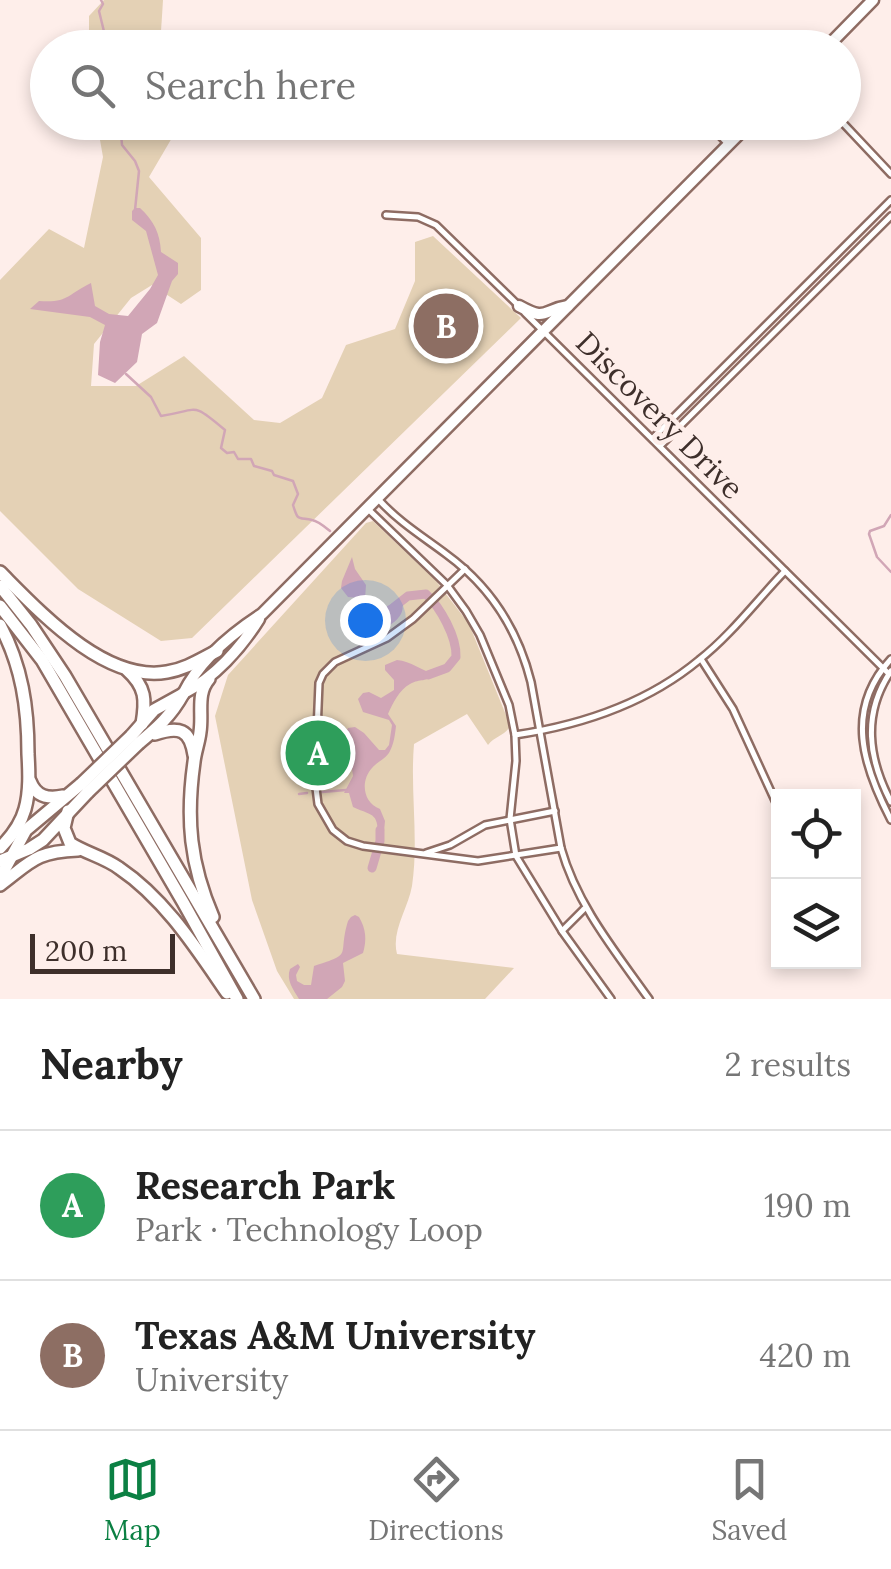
<!DOCTYPE html>
<meta charset="utf-8">
<style>
body{margin:0;font-family:Lora,serif;background:#f6f6f6;color:#222}
.controls{position:absolute;right:30px;bottom:30px;display:grid;overflow:hidden;border-radius:0px;box-shadow:0 5px 15px #0003}
.controls button{width:90px;height:90px;display:grid;place-items:center;padding:0;border:0;border-bottom:2px solid #e0e0e0;background:#fff;color:#222;font:50px sans-serif}
.scale{position:absolute;left:30px;bottom:25px;width:145px;box-sizing:border-box;padding-left:10px;border:5px solid #3e2f2b;border-top:0;font-size:28px;line-height:35px;white-space:nowrap;color:#3e2f2b;-webkit-text-stroke:8px #feeeea;paint-order:stroke}
.you{position:absolute;left:365px;top:620px;width:35px;height:35px;margin:-25px;border:8px solid #fff;border-radius:50%;background:#1a73e8;box-shadow:0 0 0 15px #1a73e833}
.badge{display:grid;place-items:center;width:65px;height:65px;border-radius:50%;background:#0b8043;color:#fff;font-size:32px;font-weight:700}
.pin{position:absolute;translate:-50% -50%;border:5px solid #fff;box-shadow:0 2px 10px #0006}
.list{margin:0;padding:0;list-style:none}
h2{display:flex;justify-content:space-between;align-items:center;height:130px;margin:0;padding:0 40px;font-size:42px}
h2 small{font-size:32px;font-weight:400;color:#767676}
.list li{display:grid;grid-template-columns:65px 1fr auto;gap:30px;align-items:center;box-sizing:border-box;height:150px;padding:0 40px;border-top:2px solid #e0e0e0}
.list b{display:block;font-size:38px;white-space:nowrap}
.list p{margin:0;font-size:32px;white-space:nowrap;color:#767676}
.list em{font-size:32px;font-style:normal;color:#767676}
.icon{flex:none;width:55px;height:55px;fill:none;stroke:currentColor;stroke-width:2;stroke-linecap:round;stroke-linejoin:round}
.map{position:relative;flex:none;width:891px;height:999px;overflow:hidden}
.search{position:absolute;background:#fff;box-shadow:0 5px 15px #0003;left:30px;right:30px;top:30px;height:110px;display:flex;align-items:center;gap:25px;box-sizing:border-box;padding:0 35px;border-radius:55px;color:#767676;font-size:38px}
.sheet{height:430px;background:#fff}
nav{display:flex;justify-content:space-around;align-items:center;box-sizing:border-box;height:140px;border-top:2px solid #e0e0e0;background:#fff;font-size:28px;color:#767676}
nav a{display:grid;justify-items:center;gap:5px}
nav .on{color:#0b8043}
.map>svg:first-child{display:block}
.green{fill:#e4d1b5}
.water{fill:#d1a6b6}
.lines{fill:none;stroke-linecap:round;stroke-linejoin:round}
.stream{stroke:#d1a6b6;stroke-width:2.5}
.river{stroke:#d1a6b6;stroke-width:9}
.minor-casing{stroke:#8e6c63;stroke-width:10}
.primary-casing{stroke:#8e6c63;stroke-width:15}
.trunk-casing{stroke:#8e6c63;stroke-width:16}
.minor{stroke:#fff;stroke-width:5}
.primary{stroke:#fff;stroke-width:10}
.trunk{stroke:#fff;stroke-width:11}
.trunk-bridge-casing{stroke:#8e6c63;stroke-width:16;stroke-linecap:butt}
.trunk-bridge{stroke:#fff;stroke-width:11}
.labels{text-anchor:middle;dominant-baseline:central;stroke-width:9;stroke-linejoin:round;paint-order:stroke}
.street-label{font-size:30px;fill:#3e2f2b;stroke:#feeeea}
</style>
<div class="map">
<svg width="891" height="999" viewBox="0 0 891 999">
<rect width="100%" height="100%" fill="#feeeea"/>
<g class="green">
<path d="M104,0H163L160,47H89V16Z"/>
<path d="M97,123H173L176,131L149,177L201,238V290L181,304L152,285L131,298L94,344L91,386H136L184,356L254,420L280,423L322,398L346,345L395,329L415,281V242L433,236L521,318L192,638L161,641L78,589L0,511V280L49,229L84,248L103,157Z"/>
<path d="M373,521L436,581L469,624L508,720L509,728C503,736 494,737 488,745L467,714L414,744C410,792 419,839 412,886C408,909 391,931 397,954L514,968L485,999H294L277,971L252,900L215,716L228,675L366,523Z"/>
</g>
<g class="water">
<path d="M135,208H140C154,221 160,233 161,252L178,263V274L172,281L157,323L142,334L137,362L115,383L98,375L100,342L105,325L90,317L30,309L39,301C69,303 66,295 91,283L95,306L109,314L128,316L150,289L158,275L146,231L132,220V211Z"/>
<path d="M352,557L355,569L366,585L365,599L369,605L384,608L398,600L402,602C405,614 397,620 389,626H380L360,598L348,597L341,588L342,581Z"/>
<path d="M397,660C411,661 421,671 436,674C425,683 421,678 410,684C399,690 393,703 388,714L396,726C395,735 394,743 390,751C386,759 378,761 372,768C360,781 363,803 380,809L385,821L383,842L378,841C378,812 375,817 353,807L349,793H344L353,776L349,747L344,737L348,728L355,727L364,733L379,750H385L389,745L392,725L389,720L363,712L358,699L363,693L369,692L381,698L394,690V680L385,670V665Z"/>
<path d="M355,915L359,917C366,929 367,940 363,953L343,963L345,981L342,987L327,999H299C293,989 286,980 290,969L298,964L300,967L296,975L297,981L304,985H311L314,966C355,953 337,957 348,921L351,917Z"/>
</g>
<g class="lines">
<g class="stream">
<path d="M101,0L103,4L99,11L108,48"/>
<path d="M120,122L122,145L135,161L139,171L135,210"/>
<path d="M126,374L151,397L161,416C200,410 191,401 225,430L221,448L227,453L234,452L238,459H251L254,466L272,471L274,475L293,481L298,494L293,505C298,521 297,517 312,520C318,521 325,527 330,531"/>
<path d="M891,515L884,526L870,531L869,534L877,557L891,572"/>
<path d="M322,792L346,790"/>
<path d="M299,794L307,793"/>
</g>
<g class="river">
<path d="M394,607L408,596L426,594C440,607 457,637 456,657L447,668L428,675"/>
<path d="M372,868L380,841V830"/>
</g>
<defs>
<g id="minor">
<path d="M707,122L728,144"/>
<path d="M842,122L891,174"/>
<path d="M386,215L418,217L436,225L518,305"/>
<path d="M525,313L889,674"/>
<path d="M653,438L891,200"/>
<path d="M660,446L891,216"/>
<path d="M379,500C399,522 422,536 446,554C490,586 518,630 531,682L561,848C577,905 615,951 649,999"/>
<path d="M369,510L447,585L466,611L480,635L509,705L515,735L516,761L510,819L516,856L562,931L611,999"/>
<path d="M465,569L413,619L387,638L335,662L323,674L319,683L315,780L318,804L333,830L347,841L363,846L478,861L561,848"/>
<path d="M701,659L733,709L778,807"/>
<path d="M891,659C844,710 863,766 891,820"/>
<path d="M891,671C862,714 868,758 891,802"/>
<path d="M515,735C582,725 646,704 699,660C731,635 757,600 785,571"/>
<path d="M426,853L450,845L485,825L555,811"/>
<path d="M562,931L584,909"/>
</g>
<g id="primary">
<path d="M826,48L873,0"/>
<path d="M519,306C548,322 541,310 568,306"/>
<path d="M184,693C214,678 241,648 259,619"/>
<path d="M183,694C199,661 231,634 262,614L751,122"/>
</g>
<g id="trunk">
<path d="M0,572C40,612 105,683 167,672C186,669 201,659 217,651"/>
<path d="M0,586L31,625L65,676L254,999"/>
<path d="M0,606L42,660L183,902L237,999"/>
<path d="M0,625C22,666 28,708 28,754C29,771 30,791 25,809C21,824 11,837 0,848"/>
<path d="M127,670C146,687 146,700 142,724"/>
<path d="M209,679C196,694 203,713 200,732C199,742 195,752 194,762C186,819 190,864 213,917"/>
<path d="M155,734C179,726 190,729 194,755"/>
<path d="M131,736L154,710L183,694"/>
<path d="M139,743C157,728 171,716 183,694"/>
<path d="M30,781C36,797 48,799 63,796"/>
<path d="M68,811L64,828L70,843C85,853 104,857 119,868C165,899 196,948 227,993"/>
<path d="M0,861L29,849L43,840L88,792"/>
<path d="M0,878L26,830L81,784"/>
<path d="M0,885C32,861 35,852 78,850"/>
</g>
</defs>
<use href="#minor" class="minor-casing"/>
<use href="#primary" class="primary-casing"/>
<use href="#trunk" class="trunk-casing"/>
<use href="#minor" class="minor"/>
<use href="#primary" class="primary"/>
<use href="#trunk" class="trunk"/>
<defs>
<g id="trunk-bridge">
<path d="M81,784L131,736"/>
<path d="M88,792L139,743"/>
</g>
</defs>
<use href="#trunk-bridge" class="trunk-bridge-casing"/>
<use href="#trunk-bridge" class="trunk-bridge"/>
</g>
<g class="labels">
<g class="street-label">
<text transform="translate(660 415) rotate(45)">Discovery Drive</text>
</g>
</g>
</svg>
<div class="controls">
<button><svg class="icon" aria-label="locate" viewBox="0 0 24 24"><circle cx="12" cy="12" r="6"/><path d="M12 2v4M12 18v4M2 12h4M18 12h4"/></svg></button>
<button><svg class="icon" aria-label="layers" viewBox="0 0 24 24"><path d="M12 4l9 5-9 5-9-5zM3 14l9 5 9-5"/></svg></button>
</div>
<div class="scale">200 m</div>
<div class="you"></div>
<div class="pin badge" style="left:318px;top:753px;background:#2e9e5b">A</div>
<div class="pin badge" style="left:446px;top:326px;background:#8d6e63">B</div>
<div class="search"><svg class="icon" aria-label="search" viewBox="0 0 24 24"><circle cx="10" cy="10" r="6"/><path d="M15 15l6 6"/></svg>Search here</div>
</div>
<section class="sheet">
<h2>Nearby<small>2 results</small></h2>
<ul class="list">
<li><span class="badge" style="background:#2e9e5b">A</span><div><b>Research Park</b><p>Park · Technology Loop</p></div><em>190 m</em></li>
<li><span class="badge" style="background:#8d6e63">B</span><div><b>Texas A&amp;M University</b><p>University</p></div><em>420 m</em></li>
</ul>
</section>
<nav>
<a class="on"><svg class="icon" aria-label="map" viewBox="0 0 24 24"><path d="M3 6l6-2 6 2 6-2v14l-6 2-6-2-6 2zM9 4v14M15 6v14"/></svg>Map</a>
<a><svg class="icon" aria-label="directions" viewBox="0 0 24 24"><path d="M12 3l9 9-9 9-9-9zM9 14v-3h6M13 9l2 2-2 2"/></svg>Directions</a>
<a><svg class="icon" aria-label="saved" viewBox="0 0 24 24"><path d="M7 4h10v16l-5-4-5 4z"/></svg>Saved</a>
</nav>
